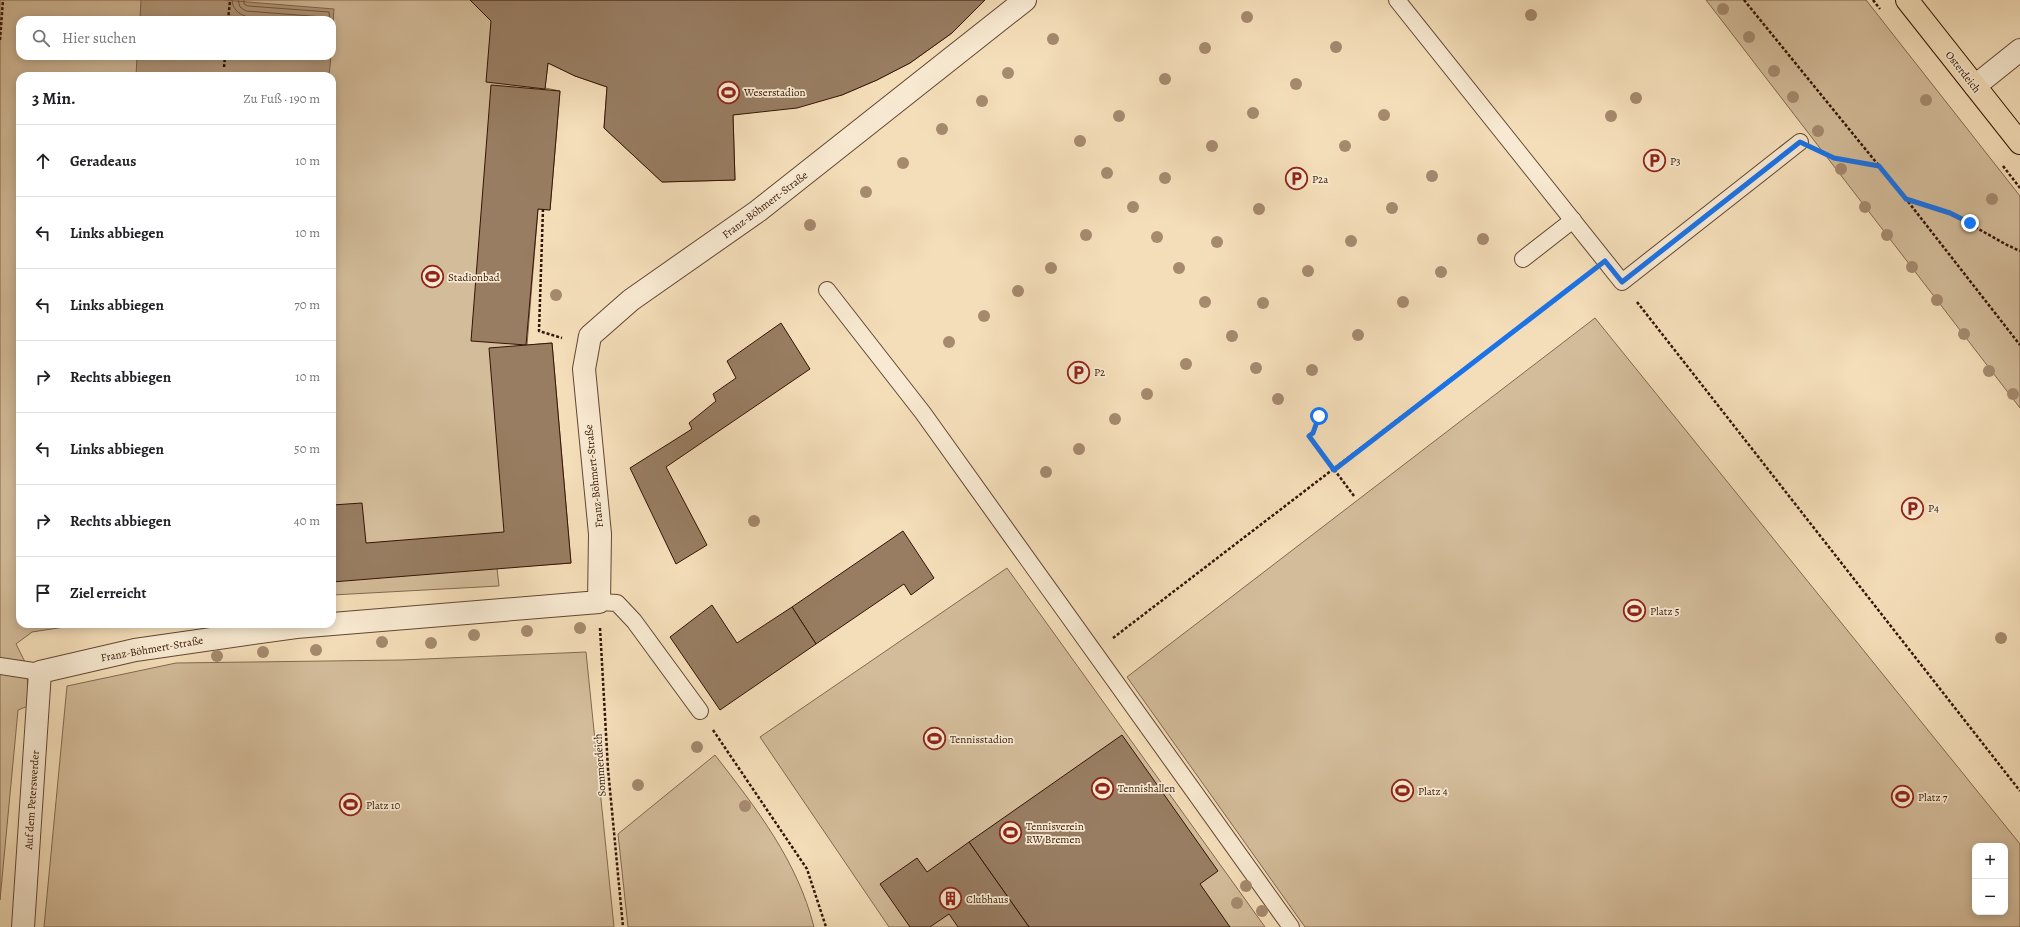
<!DOCTYPE html>
<html lang="de">
<meta charset="utf-8">
<style>
body{margin:0;font-family:Alegreya,serif;background:#f2f2f2;color:#202124}
.controls{position:absolute;right:12px;bottom:12px;display:grid;overflow:hidden;border-radius:8px;box-shadow:0 2px 10px #0003}
.controls button{width:36px;height:36px;display:grid;place-items:center;padding:0;border:0;border-bottom:1px solid #e0e0e0;background:#fff;color:#202124;font:20px sans-serif}
.stop{position:absolute;width:12px;height:12px;margin:-9px;border:3px solid #1a73e8;border-radius:50%;background:#fff}
.stop.end{background:#1a73e8;border-color:#fff;box-shadow:0 1px 4px #0008}
.list{margin:0;padding:0;list-style:none}
h2{display:flex;justify-content:space-between;align-items:center;height:52px;margin:0;padding:0 16px;font-size:17px}
h2 small{font-size:13px;font-weight:400;color:#757577}
.list li{display:grid;grid-template-columns:26px 1fr auto;gap:12px;align-items:center;box-sizing:border-box;height:72px;padding:0 16px;border-top:1px solid #e0e0e0}
.list b{display:block;font-size:15px;white-space:nowrap}
.list em{font-size:13px;font-style:normal;color:#757577}
.icon{flex:none;width:22px;height:22px;fill:none;stroke:currentColor;stroke-width:2;stroke-linecap:round;stroke-linejoin:round}
.map{position:relative;flex:none;width:2020px;height:927px;overflow:hidden}
.search{position:absolute;background:#fff;box-shadow:0 2px 10px #0003;left:16px;top:16px;width:320px;height:44px;display:flex;align-items:center;gap:10px;box-sizing:border-box;padding:0 14px;border-radius:12px;color:#757577;font-size:15px}
.panel{position:absolute;background:#fff;box-shadow:0 2px 10px #0003;left:16px;top:72px;width:320px;height:556px;border-radius:12px}
.map>svg:first-child{display:block}
.green{fill:#d3bc9a;stroke:#84684f;fill-rule:evenodd}
.water{fill:#b3997b;stroke:#80644b}
.lines{fill:none;stroke-linecap:round;stroke-linejoin:round}
.shore{stroke:#745640;stroke-width:1}
.building{fill:#987d62;stroke:#341404}
.lane-casing{stroke:#644631;stroke-width:18}
.street-casing{stroke:#644631;stroke-width:24}
.primary-casing{stroke:#341404;stroke-width:24}
.path{stroke:#341404;stroke-width:2.5;stroke-dasharray:3 2;stroke-linecap:butt}
.lane{stroke:#f8ead2;stroke-width:16}
.street{stroke:#f8ead2;stroke-width:22}
.primary{stroke:#f4deb9;stroke-width:22}
.tree{fill:#a58a6e}
.route{stroke:#1a73e8;stroke-width:5}
.labels{text-anchor:middle;dominant-baseline:central;stroke-width:3.5;stroke-linejoin:round;paint-order:stroke}
.street-label{font-size:11px;fill:#341404;stroke:#f8ead2}
.poi-label{font-size:11px;fill:#341404;stroke:#f8ead2;text-anchor:start}
</style>
<div class="map">
<svg width="2020" height="927" viewBox="0 0 2020 927">
<rect width="100%" height="100%" fill="#f4deb9"/>
<filter id="stains"><feTurbulence type="fractalNoise" baseFrequency=".005" numOctaves="4"/><feColorMatrix values="0 0 0 0 .2 0 0 0 0 .09 0 0 0 0 .02 0 0 0 .5 -.17"/></filter>
<radialGradient id="worn" r=".72"><stop offset=".6" stop-color="#630" stop-opacity="0"/><stop offset="1" stop-color="#630" stop-opacity=".3"/></radialGradient>
<g class="green">
<path d="M0,0H985L952,33L910,63L877,80L842,95L733,115L735,180L662,182L604,128L607,87L575,76L548,63L545,88L560,91L550,210L538,209L527,345L552,343L571,563L497,568L499,586L332,595V76H20V624H84L32,632L16,644L27,666L28,706L18,710L0,900ZM20,20H332V56H20Z"/>
<path d="M1706,0H1866L2020,196V408Z"/>
<path d="M1595,318L2020,844V927H1305L1127,677ZM1975,846H2005V912H1975Z"/>
<path d="M1007,568L1265,927H889L760,737Z"/>
<path d="M586,652L614,927H44L67,686L176,663L402,660Z"/>
<path d="M715,755C756,808 797,860 814,927H628L618,834Z"/>
</g>
<g class="water">
<path d="M141,0H223L334,9L332,40V20H140Z"/>
<path d="M137,56H331L329,76H136Z"/>
</g>
<g class="lines">
<g class="shore">
<path d="M232,0C233,23 269,19 286,20"/>
<path d="M238,0L240,7L246,11L323,17L325,20"/>
<path d="M244,0V4L248,6L329,12L330,20"/>
</g>
</g>
<g class="building">
<path d="M470,0H985L952,33L910,63L877,80L842,95L797,108L733,115L735,180L662,182L604,128L607,87L575,76L548,63L545,89L486,82L491,21Z"/>
<path d="M491,85L560,91L550,210L538,209L526,345L471,341Z"/>
<path d="M781,323L810,369L666,467L707,545L676,564L630,468L692,429L689,423L716,401L713,394L736,378L727,361Z"/>
<path d="M552,343L571,563L332,582V505L362,503L366,543L504,532L489,348Z"/>
<path d="M903,531L934,578L911,595L904,584L816,644L792,607Z"/>
<path d="M712,605L737,643L792,607L816,644L720,710L670,637Z"/>
<path d="M1122,735L1218,871L1200,884L1230,927H1029L969,842Z"/>
<path d="M969,842L1029,927H958L949,914L930,927H910L880,884L917,858L927,872Z"/>
</g>
<g class="lines">
<defs>
<g id="lane">
<path d="M1397,0L1622,282L1800,142"/>
<path d="M1523,259L1573,220"/>
<path d="M827,290L923,413L1291,927"/>
<path d="M599,602L617,603L634,621L700,711"/>
<path d="M0,666L40,672"/>
</g>
<g id="street">
<path d="M1975,86L2020,50"/>
<path d="M23,927L40,672L135,650L296,627L599,602L600,534L584,369L590,336L631,300L758,211L1025,0"/>
</g>
<path id="primary" d="M1907,0L2020,143"/>
</defs>
<use href="#lane" class="lane-casing"/>
<use href="#street" class="street-casing"/>
<use href="#primary" class="primary-casing"/>
<g class="path">
<path d="M1744,0L1906,199L2020,345"/>
<path d="M1873,0L1880,9"/>
<path d="M228,20L230,1"/>
<path d="M0,40L3,0"/>
<path d="M224,67L225,56"/>
<path d="M1821,152L1834,158L1878,166"/>
<path d="M2003,166L2020,188"/>
<path d="M1906,199L1950,213L2007,245L2020,251"/>
<path d="M543,209L539,331L562,338"/>
<path d="M1637,302L2020,791"/>
<path d="M1319,416L1313,433L1309,436L1354,496"/>
<path d="M600,628L608,769L623,927"/>
<path d="M1113,638L1585,276"/>
<path d="M713,730L807,869L826,927"/>
</g>
<use href="#lane" class="lane"/>
<use href="#street" class="street"/>
<use href="#primary" class="primary"/>
</g>
<g class="tree">
<circle cx="1723" cy="9" r="6"/>
<circle cx="1531" cy="15" r="6"/>
<circle cx="1247" cy="17" r="6"/>
<circle cx="1749" cy="37" r="6"/>
<circle cx="1053" cy="39" r="6"/>
<circle cx="1336" cy="47" r="6"/>
<circle cx="1205" cy="48" r="6"/>
<circle cx="1774" cy="71" r="6"/>
<circle cx="1008" cy="73" r="6"/>
<circle cx="1165" cy="79" r="6"/>
<circle cx="1296" cy="84" r="6"/>
<circle cx="1793" cy="97" r="6"/>
<circle cx="1636" cy="98" r="6"/>
<circle cx="1926" cy="100" r="6"/>
<circle cx="982" cy="101" r="6"/>
<circle cx="1253" cy="113" r="6"/>
<circle cx="1384" cy="115" r="6"/>
<circle cx="1119" cy="116" r="6"/>
<circle cx="1611" cy="116" r="6"/>
<circle cx="942" cy="129" r="6"/>
<circle cx="1818" cy="131" r="6"/>
<circle cx="1080" cy="141" r="6"/>
<circle cx="1212" cy="146" r="6"/>
<circle cx="1345" cy="146" r="6"/>
<circle cx="903" cy="163" r="6"/>
<circle cx="1841" cy="169" r="6"/>
<circle cx="1107" cy="173" r="6"/>
<circle cx="1432" cy="176" r="6"/>
<circle cx="1165" cy="178" r="6"/>
<circle cx="1301" cy="178" r="6"/>
<circle cx="866" cy="192" r="6"/>
<circle cx="1992" cy="199" r="6"/>
<circle cx="1133" cy="207" r="6"/>
<circle cx="1865" cy="207" r="6"/>
<circle cx="1392" cy="208" r="6"/>
<circle cx="1259" cy="209" r="6"/>
<circle cx="810" cy="225" r="6"/>
<circle cx="1086" cy="235" r="6"/>
<circle cx="1887" cy="235" r="6"/>
<circle cx="1157" cy="237" r="6"/>
<circle cx="1483" cy="239" r="6"/>
<circle cx="1351" cy="241" r="6"/>
<circle cx="1217" cy="242" r="6"/>
<circle cx="1912" cy="267" r="6"/>
<circle cx="1051" cy="268" r="6"/>
<circle cx="1179" cy="268" r="6"/>
<circle cx="1308" cy="271" r="6"/>
<circle cx="1441" cy="272" r="6"/>
<circle cx="1018" cy="291" r="6"/>
<circle cx="556" cy="295" r="6"/>
<circle cx="1937" cy="300" r="6"/>
<circle cx="1205" cy="302" r="6"/>
<circle cx="1403" cy="302" r="6"/>
<circle cx="1263" cy="303" r="6"/>
<circle cx="984" cy="316" r="6"/>
<circle cx="1964" cy="334" r="6"/>
<circle cx="1358" cy="335" r="6"/>
<circle cx="1232" cy="336" r="6"/>
<circle cx="949" cy="342" r="6"/>
<circle cx="1186" cy="364" r="6"/>
<circle cx="1256" cy="368" r="6"/>
<circle cx="1312" cy="370" r="6"/>
<circle cx="1989" cy="371" r="6"/>
<circle cx="1147" cy="394" r="6"/>
<circle cx="2013" cy="394" r="6"/>
<circle cx="1278" cy="399" r="6"/>
<circle cx="1115" cy="419" r="6"/>
<circle cx="1079" cy="449" r="6"/>
<circle cx="1046" cy="472" r="6"/>
<circle cx="754" cy="521" r="6"/>
<circle cx="580" cy="628" r="6"/>
<circle cx="527" cy="631" r="6"/>
<circle cx="474" cy="635" r="6"/>
<circle cx="2001" cy="638" r="6"/>
<circle cx="382" cy="642" r="6"/>
<circle cx="431" cy="643" r="6"/>
<circle cx="316" cy="650" r="6"/>
<circle cx="263" cy="652" r="6"/>
<circle cx="217" cy="656" r="6"/>
<circle cx="697" cy="747" r="6"/>
<circle cx="638" cy="785" r="6"/>
<circle cx="745" cy="806" r="6"/>
<circle cx="1246" cy="886" r="6"/>
<circle cx="1237" cy="903" r="6"/>
<circle cx="1262" cy="911" r="6"/>
</g>
<g class="lines">
<path class="route" d="M1319,416L1313,433L1309,436L1334,470L1605,261L1622,282L1800,142L1834,158L1879,166L1906,199L1950,213L1970,223"/>
</g>
<defs>
<symbol id="stadium-ring" viewBox="-11 -11 22 22"><circle r="9.5" fill="#f8ead2" stroke="#8f2418" stroke-width="1.5"/><path d="M0-5a6.5 5 0 1 0 0 10a6.5 5 0 1 0 0-10ZM-3.5-1.8h7v3.6h-7Z" fill="#8f2418"/></symbol>
<symbol id="parking-ring" viewBox="-11 -11 22 22"><circle r="9.5" fill="#f8ead2" stroke="#8f2418" stroke-width="1.5"/><path d="M-3.5-5.5H1a3.5 3.5 0 0 1 0 7H-1V5.5H-3.5ZM-1-3.4V-.6H.8a1.4 1.4 0 0 0 0-2.8Z" fill="#8f2418"/></symbol>
<symbol id="building-ring" viewBox="-11 -11 22 22"><circle r="9.5" fill="#f8ead2" stroke="#8f2418" stroke-width="1.5"/><path d="M-4-6H4V6H1V3H-1V6H-4ZM-2.5-4.3h1.7v1.8h-1.7ZM.8-4.3h1.7v1.8H.8ZM-2.5-1h1.7V.8h-1.7ZM.8-1h1.7V.8H.8Z" fill="#8f2418"/></symbol>
</defs>
<g fill-rule="evenodd">
<use href="#stadium-ring" x="716" y="80" width="25" height="25"/>
<use href="#parking-ring" x="1642" y="148" width="25" height="25"/>
<use href="#parking-ring" x="1284" y="166" width="25" height="25"/>
<use href="#stadium-ring" x="420" y="264" width="25" height="25"/>
<use href="#parking-ring" x="1066" y="360" width="25" height="25"/>
<use href="#parking-ring" x="1900" y="496" width="25" height="25"/>
<use href="#stadium-ring" x="1622" y="598" width="25" height="25"/>
<use href="#stadium-ring" x="922" y="726" width="25" height="25"/>
<use href="#stadium-ring" x="1090" y="776" width="25" height="25"/>
<use href="#stadium-ring" x="1390" y="778" width="25" height="25"/>
<use href="#stadium-ring" x="1890" y="784" width="25" height="25"/>
<use href="#stadium-ring" x="338" y="792" width="25" height="25"/>
<use href="#stadium-ring" x="998" y="820" width="25" height="25"/>
<use href="#building-ring" x="938" y="886" width="25" height="25"/>
</g>
<g class="labels">
<g class="street-label">
<text transform="translate(1963 72) rotate(52)">Osterdeich</text>
<text transform="translate(765 205) rotate(-37)">Franz-Böhmert-Straße</text>
<text transform="translate(594 476) rotate(-96)">Franz-Böhmert-Straße</text>
<text transform="translate(152 649) rotate(-10)">Franz-Böhmert-Straße</text>
<text transform="translate(600 765) rotate(-94)">Sommerdeich</text>
<text transform="translate(32 800) rotate(-86)">Auf dem Peterswerder</text>
</g>
<g class="poi-label">
<text x="744" y="92">Weserstadion</text>
<text x="1670" y="161">P3</text>
<text x="1312" y="179">P2a</text>
<text x="448" y="277">Stadionbad</text>
<text x="1094" y="372">P2</text>
<text x="1928" y="508">P4</text>
<text x="1650" y="611">Platz 5</text>
<text x="950" y="739">Tennisstadion</text>
<text x="1118" y="788">Tennishallen</text>
<text x="1418" y="791">Platz 4</text>
<text x="1918" y="797">Platz 7</text>
<text x="366" y="805">Platz 10</text>
<text x="1026" y="826">Tennisverein<tspan x="1026" dy="13">RW Bremen</tspan></text>
<text x="966" y="899">Clubhaus</text>
</g>
</g>
<rect width="100%" height="100%" filter="url(#stains)"/>
<rect width="100%" height="100%" fill="url(#worn)"/>
</svg>
<div class="controls">
<button>+</button>
<button>−</button>
</div>
<div class="stop" style="left:1319px;top:416px"></div>
<div class="stop end" style="left:1970px;top:223px"></div>
<div class="search"><svg class="icon" aria-label="search" viewBox="0 0 24 24"><circle cx="10" cy="10" r="6"/><path d="M15 15l6 6"/></svg>Hier suchen</div>
<section class="panel">
<h2>3 Min.<small>Zu Fuß · 190 m</small></h2>
<ul class="list">
<li><svg class="icon" aria-label="ahead" viewBox="0 0 24 24"><path d="M12 20V5M6 11l6-6 6 6"/></svg><div><b>Geradeaus</b></div><em>10 m</em></li>
<li><svg class="icon" aria-label="left" viewBox="0 0 24 24"><path d="M17 20v-9H6M10 6l-5 5 5 5"/></svg><div><b>Links abbiegen</b></div><em>10 m</em></li>
<li><svg class="icon" aria-label="left" viewBox="0 0 24 24"><path d="M17 20v-9H6M10 6l-5 5 5 5"/></svg><div><b>Links abbiegen</b></div><em>70 m</em></li>
<li><svg class="icon" aria-label="right" viewBox="0 0 24 24"><path d="M7 20v-9h11M14 6l5 5-5 5"/></svg><div><b>Rechts abbiegen</b></div><em>10 m</em></li>
<li><svg class="icon" aria-label="left" viewBox="0 0 24 24"><path d="M17 20v-9H6M10 6l-5 5 5 5"/></svg><div><b>Links abbiegen</b></div><em>50 m</em></li>
<li><svg class="icon" aria-label="right" viewBox="0 0 24 24"><path d="M7 20v-9h11M14 6l5 5-5 5"/></svg><div><b>Rechts abbiegen</b></div><em>40 m</em></li>
<li><svg class="icon" aria-label="arrive" viewBox="0 0 24 24"><path d="M6 21V4h12l-3 4 3 4H6"/></svg><div><b>Ziel erreicht</b></div></li>
</ul>
</section>
</div>
